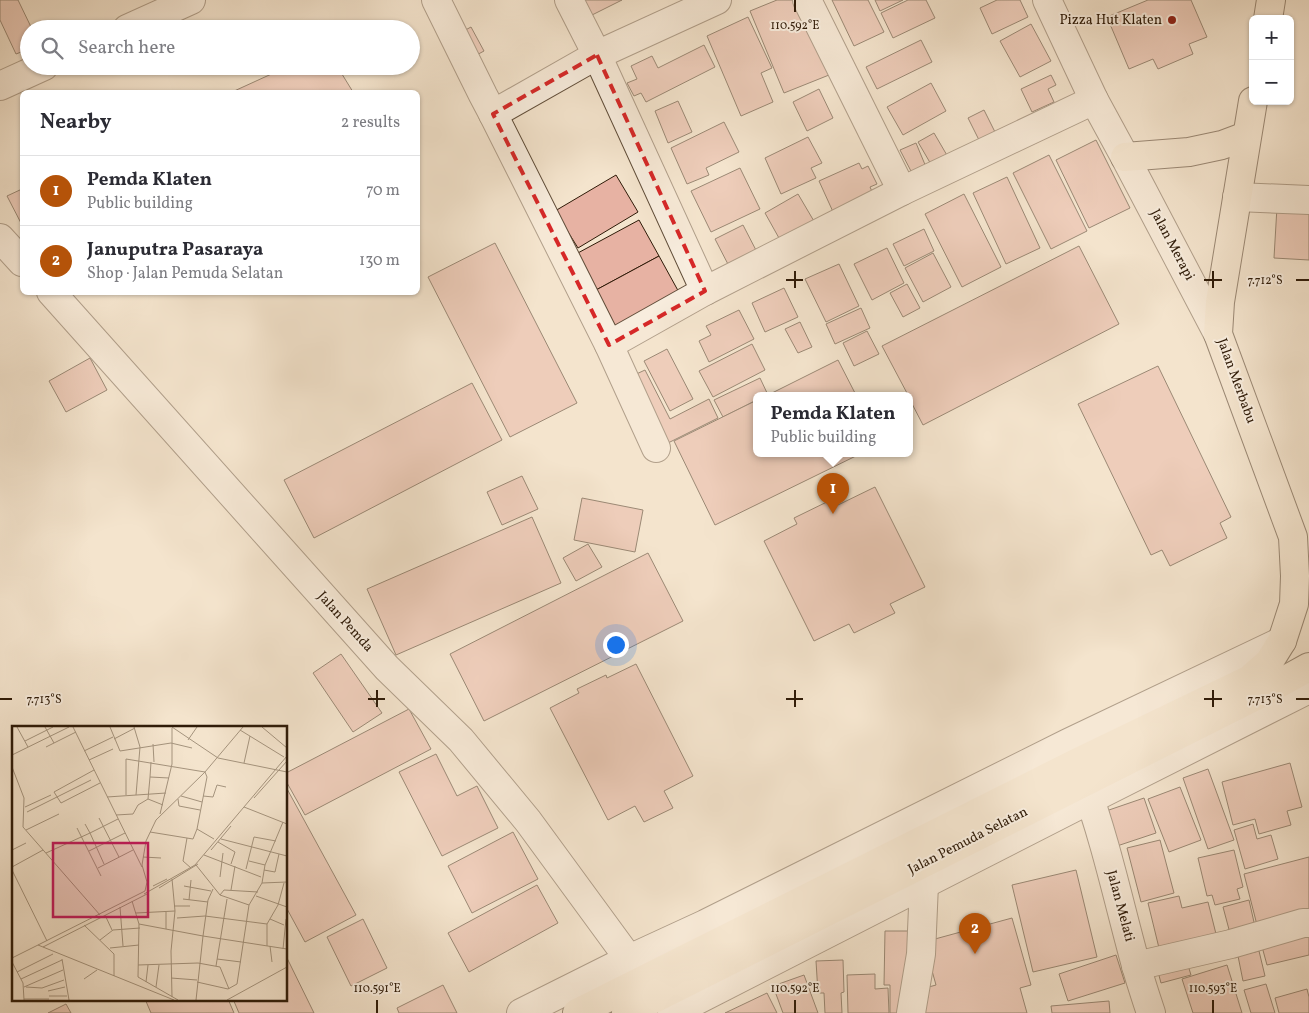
<!DOCTYPE html>
<meta charset="utf-8">
<style>
body{margin:0;font-family:Vollkorn,serif;background:#f7f7f7;color:#2b2b33}
.controls{position:absolute;right:15px;top:15px;display:grid;overflow:hidden;border-radius:8px;box-shadow:0 1px 4px #0004}
.controls button{width:45px;height:45px;display:grid;place-items:center;padding:0;border:0;border-bottom:1px solid #e1e1e2;background:#fff;color:#2b2b33;font:25px sans-serif}
.you{position:absolute;left:615px;top:644px;width:18px;height:18px;margin:-12px;border:4px solid #fff;border-radius:50%;background:#1a73e8;box-shadow:0 0 0 8px #1a73e833}
.badge{display:grid;place-items:center;width:32px;height:32px;border-radius:50%;background:#b45309;color:#fff;font-size:16px;font-weight:700}
.pin{position:absolute;translate:-50% -41px;filter:drop-shadow(0 1px 2px #0008)}
.pin::after{content:'';position:absolute;top:26px;width:18px;height:15px;background:inherit;clip-path:polygon(0 0,100% 0,50% 100%)}
.popup{position:absolute;left:753px;top:392px;width:160px;height:65px;box-sizing:border-box;display:grid;place-content:center;border-radius:8px;background:#fff;filter:drop-shadow(0 1px 4px #0005);font-size:16px;white-space:nowrap;color:#7c7c81}
.popup b{font-size:19px;color:#2b2b33}
.popup::after{content:'';position:absolute;left:50%;top:100%;margin-left:-10px;border:10px solid transparent;border-top-color:#fff}
.list{margin:0;padding:0;list-style:none}
h2{display:flex;justify-content:space-between;align-items:center;height:65px;margin:0;padding:0 20px;font-size:21px}
h2 small{font-size:16px;font-weight:400;color:#7c7c81}
.list li{display:grid;grid-template-columns:32px 1fr auto;gap:15px;align-items:center;box-sizing:border-box;height:70px;padding:0 20px;border-top:1px solid #e1e1e2}
.list b{display:block;font-size:19px;white-space:nowrap}
.list p{margin:0;font-size:16px;white-space:nowrap;color:#7c7c81}
.list em{font-size:16px;font-style:normal;color:#7c7c81}
.icon{flex:none;width:28px;height:28px;fill:none;stroke:currentColor;stroke-width:2;stroke-linecap:round;stroke-linejoin:round}
.map{position:relative;flex:none;width:1309px;height:1013px;overflow:hidden}
.search{position:absolute;background:#fff;box-shadow:0 1px 4px #0004;left:20px;top:20px;width:400px;height:55px;display:flex;align-items:center;gap:12px;box-sizing:border-box;padding:0 18px;border-radius:28px;color:#7c7c81;font-size:19px}
.panel{position:absolute;background:#fff;box-shadow:0 1px 4px #0004;left:20px;top:90px;width:400px;height:205px;border-radius:8px}
.map>svg:first-child{display:block}
.building{fill:#e7b2a3;stroke:#2f1b08}
.lines{fill:none;stroke-linecap:round;stroke-linejoin:round}
.minor-casing{stroke:#604d39;stroke-width:30}
.major-casing{stroke:#2f1b08;stroke-width:30}
.minor{stroke:#f8edde;stroke-width:28}
.major{stroke:#f4e4cd;stroke-width:28}
.marked{fill:none;stroke:#d62828;stroke-width:4;stroke-dasharray:10 6;stroke-linejoin:round}
.ticks{fill:none;stroke:#2f1b08;stroke-width:2}
.poi-dot{fill:#8f2418;stroke:#f8edde;stroke-width:2}
.labels{text-anchor:middle;dominant-baseline:central;stroke-width:4;stroke-linejoin:round;paint-order:stroke}
.poi-label{font-size:14px;fill:#2f1b08;stroke:#f8edde;text-anchor:end}
.street-label{font-size:14px;fill:#2f1b08;stroke:#f8edde}
.inset-road{fill:none;stroke:#a5947e;stroke-width:1}
.view{fill:#c2185b;fill-opacity:0.15;stroke:#c2185b;stroke-width:2.5}
.inset-edge{fill:none;stroke:#2f1b08;stroke-width:2.5}
.ticks-label{font-size:12px;text-anchor:middle;fill:#2f1b08;stroke:#f8edde;stroke-width:4;stroke-linejoin:round;paint-order:stroke}
</style>
<div class="map">
<svg width="1309" height="1013" viewBox="0 0 1309 1013">
<rect width="100%" height="100%" fill="#f4e4cd"/>
<filter id="stains"><feTurbulence type="fractalNoise" baseFrequency=".004" numOctaves="4"/><feColorMatrix values="0 0 0 0 .2 0 0 0 0 .09 0 0 0 0 .02 0 0 0 .5 -.17"/></filter>
<radialGradient id="worn" r=".72"><stop offset=".6" stop-color="#630" stop-opacity="0"/><stop offset="1" stop-color="#630" stop-opacity=".3"/></radialGradient>
<g class="building">
<path d="M0,0H18L32,29H29V49L16,54L0,20Z"/>
<path d="M584,0H622L592,15Z"/>
<path d="M777,0H798L829,75L784,93L750,11Z"/>
<path d="M832,0H868L884,32L854,46Z"/>
<path d="M875,0H903L880,11Z"/>
<path d="M908,0H926L935,18L893,38L881,13Z"/>
<path d="M997,0H1020L1028,17L992,34L980,8Z"/>
<path d="M1148,0H1191L1207,37L1189,44L1193,54L1158,69L1153,59L1129,69L1107,17Z"/>
<path d="M748,17L772,68L761,73L773,102L741,116L707,36Z"/>
<path d="M1031,24L1051,61L1020,77L1000,41Z"/>
<path d="M471,27L484,51L471,58L458,34Z"/>
<path d="M921,40L932,62L877,89L866,67Z"/>
<path d="M704,45L715,67L646,102L641,93L634,96L627,83L637,79L631,66L652,56L658,68Z"/>
<path d="M289,66H337L353,92H232Z"/>
<path d="M1051,75L1056,85L1048,89L1054,102L1032,112L1021,89Z"/>
<path d="M931,83L946,111L903,135L887,107Z"/>
<path d="M819,89L833,118L807,131L793,102Z"/>
<path d="M678,101L692,132L668,143L655,111Z"/>
<path d="M984,110L997,136L981,144L968,118Z"/>
<path d="M724,122L739,152L706,168L709,175L687,184L671,148Z"/>
<path d="M934,133L948,157L932,166L918,142Z"/>
<path d="M808,137L822,163L811,168L816,178L781,194L765,158Z"/>
<path d="M1096,140L1130,208L1089,228L1056,160Z"/>
<path d="M916,143L926,167L912,173L900,150Z"/>
<path d="M1049,155L1087,231L1051,249L1013,173Z"/>
<path d="M859,163L862,169L868,166L877,184L870,187L874,196L834,214L819,181Z"/>
<path d="M740,168L760,209L711,232L691,191Z"/>
<path d="M616,175L638,212L578,248L555,211Z"/>
<path d="M1007,177L1040,248L1006,264L973,193Z"/>
<path d="M22,189V225L7,196Z"/>
<path d="M798,194L818,228L784,247L765,213Z"/>
<path d="M964,194L1001,267L962,287L925,214Z"/>
<path d="M1277,207L1309,209V260L1274,258Z"/>
<path d="M639,220L659,256L596,290L576,254Z"/>
<path d="M743,225L759,256L731,270L715,239Z"/>
<path d="M924,229L934,251L904,266L893,244Z"/>
<path d="M495,243L577,403L510,437L428,277Z"/>
<path d="M1079,246L1119,324L923,425L909,398V395H908L882,346Z"/>
<path d="M887,248L904,283L872,300L854,264Z"/>
<path d="M933,253L951,287L923,302L905,268Z"/>
<path d="M659,256L681,296L617,330L596,290Z"/>
<path d="M839,264L859,306L826,322L805,279Z"/>
<path d="M907,284L920,308L903,317L890,293Z"/>
<path d="M784,288L798,317L765,332L752,303Z"/>
<path d="M861,308L870,328L835,344L826,324Z"/>
<path d="M739,310L754,339L709,362L699,341L711,335L706,326Z"/>
<path d="M800,322L812,347L798,353L785,329Z"/>
<path d="M867,331L879,354L854,366L843,343Z"/>
<path d="M752,344L765,370L713,397L699,371Z"/>
<path d="M667,349L693,399L670,411L644,361Z"/>
<path d="M90,358L107,390L66,412L49,381Z"/>
<path d="M838,360L856,395H767H768Z"/>
<path d="M1158,366L1231,517L1220,523L1227,538L1170,566L1162,550L1151,555L1078,404Z"/>
<path d="M645,370L670,419L709,399L718,418L664,445L630,377Z"/>
<path d="M760,378L768,395H757V400L723,417L714,400Z"/>
<path d="M472,383L502,440L314,538L284,480Z"/>
<path d="M757,400V453H862L715,525L674,441Z"/>
<path d="M522,476L538,509L502,525L487,492Z"/>
<path d="M875,487L925,587L890,604L895,613L854,633L849,624L814,641L764,541L797,524L794,518L835,498L838,505Z"/>
<path d="M582,498L643,510L635,552L574,540Z"/>
<path d="M532,517L561,583L396,655L367,589Z"/>
<path d="M588,544L602,567L576,581L563,558Z"/>
<path d="M648,553L683,621L484,721L450,654Z"/>
<path d="M341,654L382,713L353,732L313,673Z"/>
<path d="M636,664L693,776L664,791L673,808L644,822L635,806L608,820L550,708L579,693L577,689L606,675L607,678Z"/>
<path d="M409,709L431,749L305,815L286,781V773Z"/>
<path d="M436,754L457,796L477,786L498,828L442,856L399,772Z"/>
<path d="M1290,763L1302,807L1287,811L1291,825L1259,834L1255,819L1233,825L1222,782Z"/>
<path d="M1208,769L1234,840L1208,849L1183,778Z"/>
<path d="M286,787L356,915L305,942L286,907Z"/>
<path d="M1180,787L1201,840L1169,852L1148,799Z"/>
<path d="M1144,798L1156,833L1117,846L1106,811Z"/>
<path d="M1253,824L1257,839L1271,835L1278,859L1245,869L1234,830Z"/>
<path d="M513,832L538,879L472,913L448,866Z"/>
<path d="M1160,840L1174,893L1141,902L1127,848Z"/>
<path d="M1234,850L1243,887L1237,889L1240,899L1215,905L1212,895L1207,896L1198,858Z"/>
<path d="M1309,857V912L1257,925L1244,874Z"/>
<path d="M1076,870L1097,957L1033,972L1012,885Z"/>
<path d="M537,885L558,923L469,972L448,933Z"/>
<path d="M1179,896L1182,908L1208,902L1216,934L1159,948L1148,903Z"/>
<path d="M1249,900L1256,931L1231,937L1223,907Z"/>
<path d="M1012,918L1031,985L1020,988L1027,1013H919L916,1001L928,998L925,988L936,985L924,942Z"/>
<path d="M363,919L387,968L351,986L327,937Z"/>
<path d="M885,931H915L906,1013H890V985H884Z"/>
<path d="M1309,931V955L1267,965L1261,943Z"/>
<path d="M1259,951L1265,976L1243,981L1238,956Z"/>
<path d="M1116,955L1125,983L1068,1001L1059,974Z"/>
<path d="M286,956L314,1013H239L233,999H286Z"/>
<path d="M1186,959L1191,975L1161,983L1157,968Z"/>
<path d="M843,960L844,992L841,993L842,1013H825L824,993H818L816,961Z"/>
<path d="M1227,965L1242,1013H1193L1182,979Z"/>
<path d="M875,974V989L888,988L889,1013H848L847,975Z"/>
<path d="M804,975L818,1013H783L773,986Z"/>
<path d="M1266,984L1275,1013H1251L1244,990Z"/>
<path d="M443,985L457,1013H399L397,1008Z"/>
<path d="M1307,989L1309,997V1013H1279L1275,998Z"/>
<path d="M767,993L777,1013H725Z"/>
<path d="M145,999H228L234,1013H151Z"/>
<path d="M1109,1001L1110,1013H1052L1051,1006Z"/>
<path d="M66,1004L71,1013H48Z"/>
</g>
<g class="lines">
<defs>
<g id="minor">
<path d="M436,0L483,95L493,114L609,345L656,448"/>
<path d="M569,0L597,55L705,291"/>
<path d="M807,0L902,191"/>
<path d="M1047,0L1094,100L1125,157L1218,334"/>
<path d="M127,29L191,0"/>
<path d="M0,86L44,66"/>
<path d="M493,114L597,55L717,0"/>
<path d="M1237,197L1309,200"/>
<path d="M0,238L22,262"/>
<path d="M51,292L387,668L461,740L528,821L629,959L644,980L655,998"/>
<path d="M609,345L705,291L902,191L1094,100"/>
<path d="M1084,782C1105,839 1118,899 1134,958C1139,977 1145,995 1151,1013"/>
<path d="M1136,966L1231,944L1303,923H1309"/>
<path d="M521,1013L629,959L705,924L1068,743L1282,641"/>
<path d="M672,1013L1087,801L1309,689"/>
<path d="M911,1013L921,954L924,884"/>
</g>
<g id="major">
<path d="M1268,19L1271,0"/>
<path d="M1125,157L1189,152L1222,145L1246,136"/>
<path d="M577,1013L1078,762L1250,679L1269,662L1282,641L1294,604L1295,576L1293,537L1218,334L1220,302L1253,101"/>
<path d="M626,1013L1262,693L1309,667"/>
</g>
</defs>
<use href="#minor" class="minor-casing"/>
<use href="#major" class="major-casing"/>
<use href="#minor" class="minor"/>
<use href="#major" class="major"/>
</g>
<path d="M0 0H1309V1013H0ZM597,55L705,291L609,345L493,114Z" fill="#f4e4cd" fill-opacity=".55" fill-rule="evenodd"/>
<path class="marked" d="M597,55L705,291L609,345L493,114Z"/>
<path class="ticks" d="M795,0V12M795,271V288M1213,271V288M786,280H803M1204,280H1222M1296,280H1309M377,690V707M795,690V707M1213,690V707M0,699H12M368,699H385M786,699H803M1204,699H1222M1296,699H1309M377,1000V1013M795,1000V1013M1213,1000V1013"/>
<circle class="poi-dot" cx="1172" cy="20" r="5"/>
<g class="labels">
<g class="poi-label">
<text x="1162" y="20">Pizza Hut Klaten</text>
</g>
<g class="street-label">
<text transform="translate(1172 245) rotate(62)">Jalan Merapi</text>
<text transform="translate(1236 381) rotate(70)">Jalan Merbabu</text>
<text transform="translate(345 622) rotate(48)">Jalan Pemda</text>
<text transform="translate(968 841) rotate(-27)">Jalan Pemuda Selatan</text>
<text transform="translate(1120 906) rotate(75)">Jalan Melati</text>
</g>
</g>
<g transform="translate(12 726)">
<rect width="275" height="275" fill="#f4e4cd"/>
<path class="inset-road" d="M5,1L16,21M33,1L42,17M61,1L130,141M98,1L108,25L159,17L180,22M122,1L128,21L124,69M160,1L206,32L275,46M250,1L275,22M228,4L272,31M102,13L123,2M176,14L185,1M13,15L41,1M141,18L142,36M34,21L64,6M72,25L101,11M0,29L57,1M77,34L101,23M232,37L238,10M0,41L12,72L11,101L88,189M82,44L42,66L49,77L88,57M138,51L139,36M114,69V33L193,46L195,51L185,103L202,113M169,70L190,76M191,70L201,71L205,59L214,61M95,71L154,67M242,72L275,35M166,73L167,80L188,84M151,79L136,73L138,51L157,52M13,81L39,69M232,81L275,98M15,86L79,54M148,88L160,38V2M104,89L121,88L126,79L136,73M87,92L107,131M73,98L78,107L106,93M65,102L89,150M14,104L47,88M138,106L181,113L185,103M175,112L171,135L179,142M209,113L275,130M206,116L223,126L219,138M0,124L14,117M199,124L219,100M77,125L113,107M34,127L78,107L92,138M192,129L249,151M131,131L149,132M237,135L253,139M184,139L208,169L237,179L250,157L275,156M0,141L31,124M86,142L121,124M234,143L242,111L264,115M0,144L35,215M252,144L263,146L267,128M208,151L211,127M250,157L253,139L271,96M141,160L155,153M172,160L199,165M147,162L186,138M219,164L223,140M132,168L183,139L275,30M208,169L212,164L246,166M244,170L275,181M171,173L196,176M177,174L179,154M120,175L127,198L191,210L196,174L201,163M162,180H178M108,181L111,220M124,187L163,185L160,153M93,189L100,204M165,192L193,190L255,198M258,193L272,199M127,198L126,251L166,274M72,199L102,228V250M154,203V186M88,214L101,204L128,202M26,219L133,165L135,156L130,139L134,115L144,94L193,46L231,1M255,220V198L266,179L272,157M258,220L260,236M31,221L135,168M98,222L127,219M271,223L274,193M0,232L26,219L162,274M50,233L57,274M205,233L229,236M0,236L11,257L12,274M126,239L186,237L208,241L217,263M204,240L215,173M5,246L41,228M159,252L185,254M9,253L50,234M72,253L85,244M134,256L136,239M185,256L216,263L225,258L237,179M12,261L51,244M14,261L30,262L52,254M144,261L147,239M36,265L53,261M37,270H55M160,271L159,225L163,185M12,273H37M184,274L191,210L275,223M215,274L275,241"/>
<path class="view" d="M41,117H136V191H41Z"/>
<rect width="275" height="275" class="inset-edge"/>
</g>
<g class="ticks-label">
<text x="795" y="29">110.592°E</text>
<text x="1265" y="284">7.712°S</text>
<text x="44" y="703">7.713°S</text>
<text x="1265" y="703">7.713°S</text>
<text x="377" y="992">110.591°E</text>
<text x="795" y="992">110.592°E</text>
<text x="1213" y="992">110.593°E</text>
</g>
<rect width="100%" height="100%" filter="url(#stains)"/>
<rect width="100%" height="100%" fill="url(#worn)"/>
</svg>
<div class="controls">
<button>+</button>
<button>−</button>
</div>
<div class="you"></div>
<div class="pin badge" style="left:833px;top:514px">1</div>
<div class="popup"><b>Pemda Klaten</b>Public building</div>
<div class="pin badge" style="left:975px;top:954px">2</div>
<div class="search"><svg class="icon" aria-label="search" viewBox="0 0 24 24"><circle cx="10" cy="10" r="6"/><path d="M15 15l6 6"/></svg>Search here</div>
<section class="panel">
<h2>Nearby<small>2 results</small></h2>
<ul class="list">
<li><span class="badge">1</span><div><b>Pemda Klaten</b><p>Public building</p></div><em>70 m</em></li>
<li><span class="badge">2</span><div><b>Januputra Pasaraya</b><p>Shop · Jalan Pemuda Selatan</p></div><em>130 m</em></li>
</ul>
</section>
</div>
